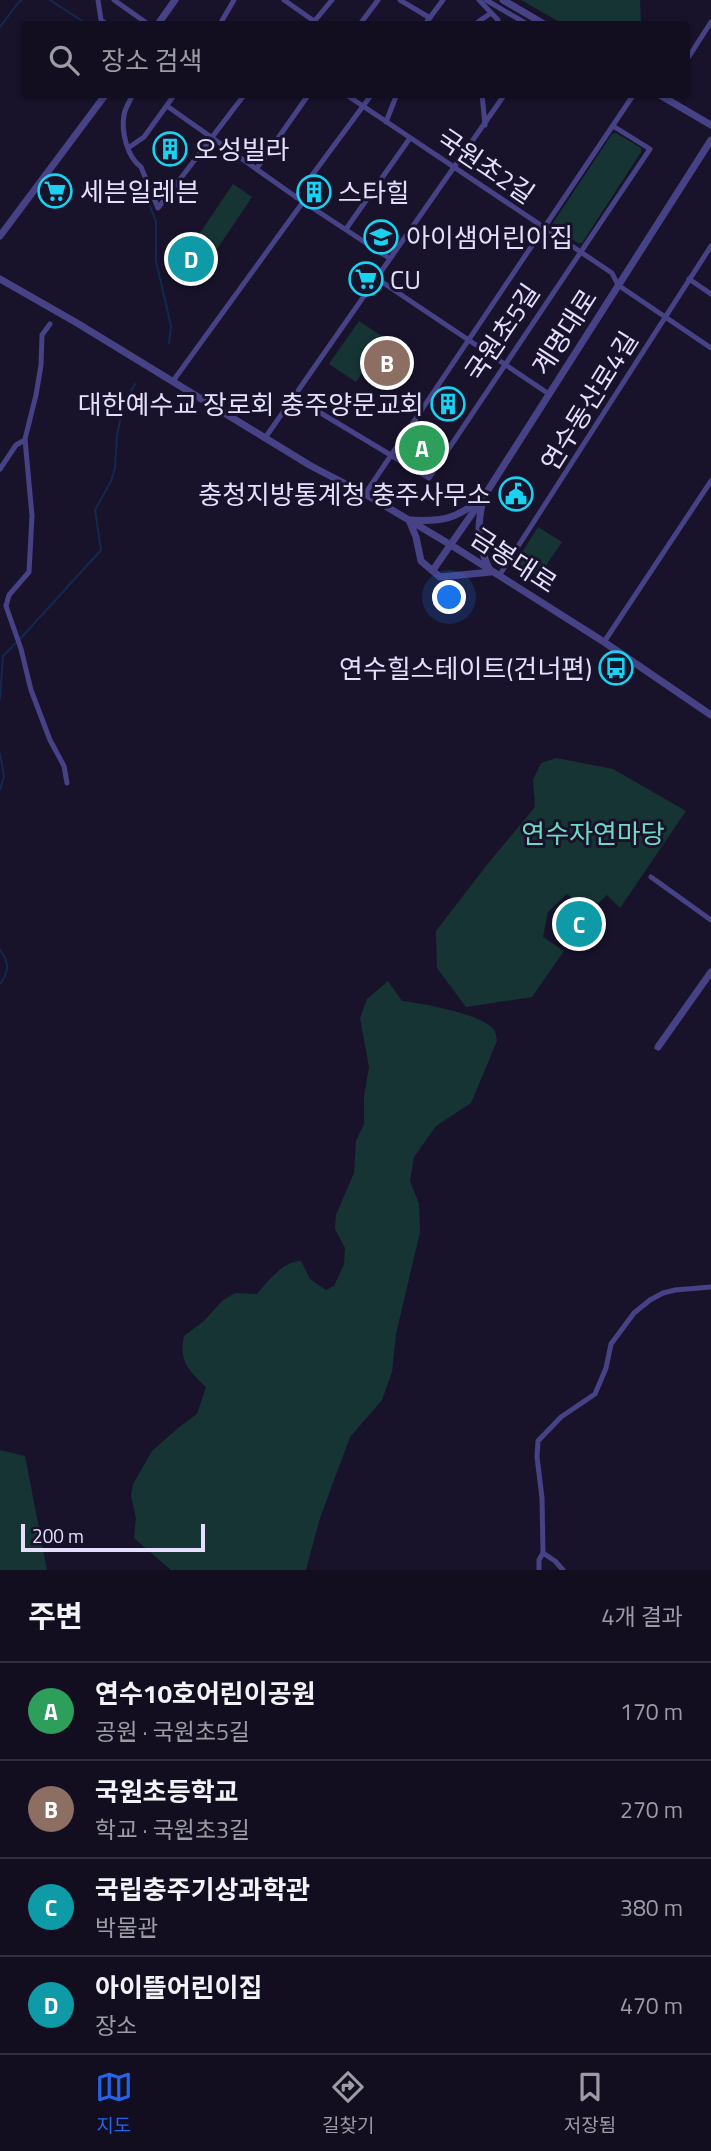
<!DOCTYPE html>
<html lang="ko">
<meta charset="utf-8">
<style>
body{margin:0;font-family:"Titillium Web","Noto Sans KR",sans-serif;background:#1b1729;color:#f1f3f6}
.scale{position:absolute;left:21px;bottom:18px;width:184px;box-sizing:border-box;padding-left:7px;border:4px solid #e4dffd;border-top:0;font-size:19px;line-height:24px;white-space:nowrap;color:#e4dffd;-webkit-text-stroke:5px #18132b;paint-order:stroke}
.you{position:absolute;left:450px;top:598px;width:24px;height:24px;margin:-18px;border:5px solid #fff;border-radius:50%;background:#1a73e8;box-shadow:0 0 0 10px #1a73e833}
.badge{display:grid;place-items:center;width:46px;height:46px;border-radius:50%;background:#2563eb;color:#fff;font-size:23px;font-weight:700}
.pin{position:absolute;translate:-50% -50%;border:4px solid #fff;box-shadow:0 2px 7px #0006}
.list{margin:0;padding:0;list-style:none}
h2{display:flex;justify-content:space-between;align-items:center;height:91px;margin:0;padding:0 28px;font-size:30px}
h2 small{font-size:23px;font-weight:400;color:#9c9ca5}
.list li{display:grid;grid-template-columns:46px 1fr auto;gap:21px;align-items:center;box-sizing:border-box;height:98px;padding:0 28px;border-top:2px solid #312e3e}
.list b{display:block;font-size:26px;white-space:nowrap}
.list p{margin:0;font-size:23px;white-space:nowrap;color:#9c9ca5}
.list em{font-size:23px;font-style:normal;color:#9c9ca5}
.icon{flex:none;width:38px;height:38px;fill:none;stroke:currentColor;stroke-width:2;stroke-linecap:round;stroke-linejoin:round}
.map{position:relative;flex:none;width:711px;height:1570px;overflow:hidden}
.search{position:absolute;background:#120e20;box-shadow:0 2px 5px #0004;left:21px;right:21px;top:21px;height:77px;display:flex;align-items:center;gap:18px;box-sizing:border-box;padding:0 24px;border-radius:7px;color:#9c9ca5;font-size:26px}
.sheet{height:483px;background:#120e20}
nav{display:flex;justify-content:space-around;align-items:center;box-sizing:border-box;height:98px;border-top:2px solid #312e3e;background:#120e20;font-size:19px;color:#9c9ca5}
nav a{display:grid;justify-items:center;gap:4px}
nav .on{color:#2563eb}
.map>svg:first-child{display:block}
.green{fill:#173434}
.lines{fill:none;stroke-linecap:round;stroke-linejoin:round}
.stream{stroke:#13284f;stroke-width:2}
.minor{stroke:#474286;stroke-width:5}
.tertiary{stroke:#474286;stroke-width:7}
.labels{text-anchor:middle;dominant-baseline:central;stroke-width:6;stroke-linejoin:round;paint-order:stroke}
.poi-label{font-size:26px;fill:#e4dffd;stroke:#18132b;text-anchor:start}
.street-label{font-size:26px;fill:#e4dffd;stroke:#18132b}
.park-label{font-size:26px;fill:#6fd9c2;stroke:#18132b}
</style>
<div class="map">
<svg width="711" height="1570" viewBox="0 0 711 1570">
<rect width="100%" height="100%" fill="#18132b"/>
<g class="green">
<path d="M521,0H640L641,24H563Z"/>
<path d="M616,133L641,148V152L582,243H578L554,228L553,223L612,134Z"/>
<path d="M233,184L252,197L215,252L196,239Z"/>
<path d="M359,321L386,339L356,382L329,364Z"/>
<path d="M414,422L449,445L429,474L426,475L396,454L395,451Z"/>
<path d="M538,527L562,542L538,577L516,562Z"/>
<path d="M556,758L613,769L686,811L620,908L607,895L589,912L567,894L548,912L543,937L564,951L532,997L466,1007L437,968L436,931L486,866L535,807L533,780L541,763Z"/>
<path d="M388,981L402,1001C421,1003 483,1014 494,1030C496,1033 496,1037 497,1041L471,1103L436,1126L414,1157L410,1181L419,1204L420,1232L396,1334L392,1372L382,1400L350,1437L320,1518L306,1570H171L134,1538L136,1518L131,1496L133,1484L152,1451L178,1428L197,1414L206,1387C188,1369 179,1362 184,1336L204,1321L222,1301L235,1293L257,1294C268,1281 283,1261 301,1261L310,1279L326,1290L334,1286L344,1264L345,1248L335,1229L336,1215L354,1173L356,1141L364,1124V1097L369,1067L360,1018L367,999Z"/>
<path d="M0,1450L25,1456L47,1570H0Z"/>
</g>
<g class="lines">
<g class="stream">
<path d="M50,0L87,24"/>
<path d="M0,27L18,3L22,0"/>
<path d="M144,192L156,221V261L171,326L169,343"/>
<path d="M20,639L101,550L95,510L111,481L115,468L117,435L124,403L135,384"/>
<path d="M0,699L3,656L16,643"/>
<path d="M0,754L4,776L0,790"/>
<path d="M0,950C10,963 9,972 0,984"/>
</g>
<g class="minor">
<path d="M98,0L101,20L106,24"/>
<path d="M114,0L148,24"/>
<path d="M284,0L314,21"/>
<path d="M400,0L430,18"/>
<path d="M479,0L498,20"/>
<path d="M486,0L527,24"/>
<path d="M220,24L234,0"/>
<path d="M312,24L332,0"/>
<path d="M360,24L378,0"/>
<path d="M425,24L443,0"/>
<path d="M475,24L491,13"/>
<path d="M686,61L711,22"/>
<path d="M133,94C130,101 125,108 124,115C121,131 127,157 141,167L158,208L245,94"/>
<path d="M345,94L612,273L618,285L711,348"/>
<path d="M482,94L485,125"/>
<path d="M167,106L296,197L389,258"/>
<path d="M386,122L397,94"/>
<path d="M128,148L144,137L175,94"/>
<path d="M257,168L309,94"/>
<path d="M296,197L372,94"/>
<path d="M346,229L410,138"/>
<path d="M376,278L549,394"/>
<path d="M689,279L711,294"/>
<path d="M50,324L42,335L41,365L36,395L25,439L32,516L29,572L9,595L6,606L21,649L31,690L50,740L64,766L67,783"/>
<path d="M173,381L303,202"/>
<path d="M294,397L429,478L650,149L613,126"/>
<path d="M265,438L505,94"/>
<path d="M0,469L16,445L25,440"/>
<path d="M365,494L634,94"/>
<path d="M499,576L711,246"/>
<path d="M604,642L711,481"/>
<path d="M651,877L711,920"/>
<path d="M543,1553L555,1561L563,1570"/>
<path d="M539,1570V1560L543,1553L542,1498L537,1457L538,1441L561,1417L595,1394L606,1368L611,1344L634,1313L650,1300L663,1293L675,1290L711,1287"/>
</g>
<g class="tertiary">
<path d="M503,0L544,24"/>
<path d="M158,24L175,0"/>
<path d="M658,94L711,125"/>
<path d="M0,236L106,94"/>
<path d="M0,279L77,323L311,466L365,494L451,545L604,642L711,715"/>
<path d="M483,498C477,529 476,543 491,572L440,577L421,561L416,537L409,520C444,522 455,519 483,498Z"/>
<path d="M433,570L483,498L711,140"/>
<path d="M658,1047L711,972"/>
</g>
</g>
<defs>
<symbol id="building-ring" viewBox="-11 -11 22 22"><circle r="9.5" fill="#18132b" stroke="#19d2ef" stroke-width="1.5"/><path d="M-4-6H4V6H1V3H-1V6H-4ZM-2.5-4.3h1.7v1.8h-1.7ZM.8-4.3h1.7v1.8H.8ZM-2.5-1h1.7V.8h-1.7ZM.8-1h1.7V.8H.8Z" fill="#19d2ef"/></symbol>
<symbol id="supermarket-ring" viewBox="-11 -11 22 22"><circle r="9.5" fill="#18132b" stroke="#19d2ef" stroke-width="1.5"/><path d="M-6-5.5h2.5l.6 2H6L4.5 2H-2.5L-4.4-4H-6ZM-1.5 3.2a1.3 1.3 0 1 0 .1 0ZM3 3.2a1.3 1.3 0 1 0 .1 0Z" fill="#19d2ef"/></symbol>
<symbol id="school-ring" viewBox="-11 -11 22 22"><circle r="9.5" fill="#18132b" stroke="#19d2ef" stroke-width="1.5"/><path d="M0-5L7-2L0 1L-7-2ZM-4 1L0 2.5L4 1V4Q0 6-4 4Z" fill="#19d2ef"/></symbol>
<symbol id="civic-ring" viewBox="-11 -11 22 22"><circle r="9.5" fill="#18132b" stroke="#19d2ef" stroke-width="1.5"/><path d="M-.6-6.5H3V-4.5H.6V-3L4-1V1h2V6H-6V1h2V-1L-.6-3ZM-1.2 2.5V6h2.4V2.5Z" fill="#19d2ef"/></symbol>
<symbol id="bus-ring" viewBox="-11 -11 22 22"><circle r="9.5" fill="#18132b" stroke="#19d2ef" stroke-width="1.5"/><path d="M-5-6H5V4H4V6H2V4H-2V6H-4V4H-5ZM-3.5-4V0h7V-4ZM-3.5 1.2v1.5H-2V1.2ZM2 1.2v1.5H3.5V1.2Z" fill="#19d2ef"/></symbol>
</defs>
<g fill-rule="evenodd">
<use href="#building-ring" x="151" y="130" width="38" height="38"/>
<use href="#supermarket-ring" x="36" y="172" width="38" height="38"/>
<use href="#building-ring" x="295" y="173" width="38" height="38"/>
<use href="#school-ring" x="362" y="218" width="38" height="38"/>
<use href="#supermarket-ring" x="347" y="260" width="38" height="38"/>
<use href="#building-ring" x="429" y="385" width="38" height="38"/>
<use href="#civic-ring" x="497" y="475" width="38" height="38"/>
<use href="#bus-ring" x="597" y="649" width="38" height="38"/>
</g>
<g class="labels">
<g class="poi-label">
<text x="194" y="149">오성빌라</text>
<text x="80" y="191">세븐일레븐</text>
<text x="338" y="192">스타힐</text>
<text x="406" y="237">아이샘어린이집</text>
<text x="390" y="279">CU</text>
<text x="424" y="404" text-anchor="end">대한예수교 장로회 충주양문교회</text>
<text x="491" y="494" text-anchor="end">충청지방통계청 충주사무소</text>
<text x="592" y="668" text-anchor="end">연수힐스테이트(건너편)</text>
</g>
<g class="street-label">
<text transform="translate(486 166) rotate(34)">국원초2길</text>
<text transform="translate(502 332) rotate(-56)">국원초5길</text>
<text transform="translate(564 332) rotate(-57)">계명대로</text>
<text transform="translate(589 401) rotate(-58)">연수동산로4길</text>
<text transform="translate(514 560) rotate(33)">금봉대로</text>
</g>
<g class="park-label">
<text x="593" y="833">연수자연마당</text>
</g>
</g>
</svg>
<div class="scale">200 m</div>
<div class="you"></div>
<div class="pin badge" style="left:422px;top:448px;background:#2e9e5b">A</div>
<div class="pin badge" style="left:387px;top:363px;background:#8d6e63">B</div>
<div class="pin badge" style="left:579px;top:924px;background:#0f9aa8">C</div>
<div class="pin badge" style="left:191px;top:259px;background:#0f9aa8">D</div>
<div class="search"><svg class="icon" aria-label="search" viewBox="0 0 24 24"><circle cx="10" cy="10" r="6"/><path d="M15 15l6 6"/></svg>장소 검색</div>
</div>
<section class="sheet">
<h2>주변<small>4개 결과</small></h2>
<ul class="list">
<li><span class="badge" style="background:#2e9e5b">A</span><div><b>연수10호어린이공원</b><p>공원 · 국원초5길</p></div><em>170 m</em></li>
<li><span class="badge" style="background:#8d6e63">B</span><div><b>국원초등학교</b><p>학교 · 국원초3길</p></div><em>270 m</em></li>
<li><span class="badge" style="background:#0f9aa8">C</span><div><b>국립충주기상과학관</b><p>박물관</p></div><em>380 m</em></li>
<li><span class="badge" style="background:#0f9aa8">D</span><div><b>아이뜰어린이집</b><p>장소</p></div><em>470 m</em></li>
</ul>
</section>
<nav>
<a class="on"><svg class="icon" aria-label="map" viewBox="0 0 24 24"><path d="M3 6l6-2 6 2 6-2v14l-6 2-6-2-6 2zM9 4v14M15 6v14"/></svg>지도</a>
<a><svg class="icon" aria-label="directions" viewBox="0 0 24 24"><path d="M12 3l9 9-9 9-9-9zM9 14v-3h6M13 9l2 2-2 2"/></svg>길찾기</a>
<a><svg class="icon" aria-label="saved" viewBox="0 0 24 24"><path d="M7 4h10v16l-5-4-5 4z"/></svg>저장됨</a>
</nav>
